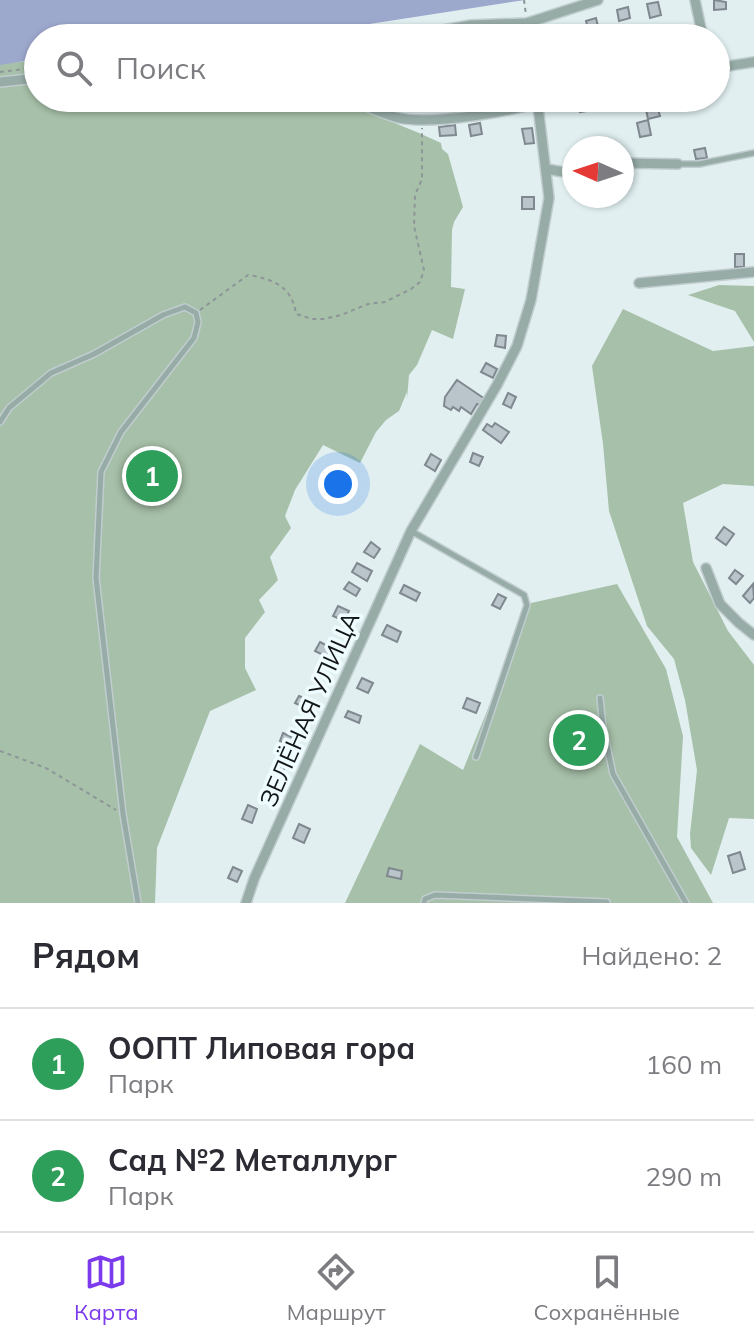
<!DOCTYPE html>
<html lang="ru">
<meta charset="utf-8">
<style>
body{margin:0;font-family:Mulish,sans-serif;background:#f7f7f7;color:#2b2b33}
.compass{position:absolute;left:562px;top:136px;width:72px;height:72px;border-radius:50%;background:#fff;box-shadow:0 2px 6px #0004;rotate:273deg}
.you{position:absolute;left:338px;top:484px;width:28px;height:28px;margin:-20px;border:6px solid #fff;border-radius:50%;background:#1a73e8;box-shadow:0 0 0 12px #1a73e833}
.badge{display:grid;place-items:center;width:52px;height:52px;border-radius:50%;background:#7c3aed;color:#fff;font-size:26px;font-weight:700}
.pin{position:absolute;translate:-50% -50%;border:4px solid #fff;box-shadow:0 2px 8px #0006}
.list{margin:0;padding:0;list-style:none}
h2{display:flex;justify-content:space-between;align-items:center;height:104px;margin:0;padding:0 32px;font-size:34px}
h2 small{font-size:26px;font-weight:400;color:#7c7c81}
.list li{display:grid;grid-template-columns:52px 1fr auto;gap:24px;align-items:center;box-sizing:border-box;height:112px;padding:0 32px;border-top:2px solid #e1e1e2}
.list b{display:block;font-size:30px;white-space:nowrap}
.list p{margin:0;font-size:26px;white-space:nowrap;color:#7c7c81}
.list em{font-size:26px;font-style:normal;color:#7c7c81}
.icon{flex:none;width:44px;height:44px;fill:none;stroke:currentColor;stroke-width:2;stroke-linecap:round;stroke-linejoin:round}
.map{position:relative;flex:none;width:754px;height:903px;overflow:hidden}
.search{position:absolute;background:#fff;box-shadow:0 2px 6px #0004;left:24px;right:24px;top:24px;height:88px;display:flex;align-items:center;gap:20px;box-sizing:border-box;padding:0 28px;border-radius:44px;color:#7c7c81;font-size:30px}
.sheet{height:328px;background:#fff}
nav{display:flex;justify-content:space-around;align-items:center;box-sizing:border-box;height:112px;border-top:2px solid #e1e1e2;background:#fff;font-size:22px;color:#7c7c81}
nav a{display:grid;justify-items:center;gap:4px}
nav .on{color:#7c3aed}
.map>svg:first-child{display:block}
.green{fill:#a7c0a9}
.water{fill:#9da8cd}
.building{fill:#bac4cb;stroke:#7f888f;stroke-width:2}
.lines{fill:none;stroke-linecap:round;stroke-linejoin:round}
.lane-casing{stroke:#c0ccce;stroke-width:8}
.street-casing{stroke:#c0ccce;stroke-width:12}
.path{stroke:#8c9698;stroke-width:2;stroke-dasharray:4 4;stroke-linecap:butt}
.lane{stroke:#97aca7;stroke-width:5}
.street{stroke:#97aca7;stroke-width:9}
.labels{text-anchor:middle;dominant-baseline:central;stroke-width:7;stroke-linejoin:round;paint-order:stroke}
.street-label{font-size:24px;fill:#121617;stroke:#eefcff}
</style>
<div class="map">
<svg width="754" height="903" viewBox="0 0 754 903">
<rect width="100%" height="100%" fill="#e1eff1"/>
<g class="green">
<path d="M38,61V98H334L419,133L441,143L442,149L448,154L463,207L454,222L452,230L451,287L465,289L453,339L432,330L417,365L409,375L407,399V392L399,411L386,420L376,432L360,463L323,445L295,490L285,516L291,528L270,557L278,580L259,600L265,612L245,638V668L256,690L210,711L157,848L155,903H0V63Z"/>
<path d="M719,285L754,286V342L735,311L688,295Z"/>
<path d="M623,309L713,351L754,346V486L723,484L683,503L693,562L728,631L754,665V819L729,818L711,875L691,848L690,834L697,770L685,700L674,659L647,626L609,511L603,444L592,366Z"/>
<path d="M617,584L666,669L683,736L677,837L713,903H345L420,744L463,770L531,603Z"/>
</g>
<path class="water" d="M0,0H525L337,29L210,38H38V59L0,65Z"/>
<g class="building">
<path d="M714,0L726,2V9L714,10Z"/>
<path d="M658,2L661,15L650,18L647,4Z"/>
<path d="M628,7L630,18L619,21L617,10Z"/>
<path d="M596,18L600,35L590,37L586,21Z"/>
<path d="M591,99L593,110L580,112L578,101Z"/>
<path d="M656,102L660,116L648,119L645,105Z"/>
<path d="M648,120L651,135L640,137L637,123Z"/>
<path d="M480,123L482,134L471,136L469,125Z"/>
<path d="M455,125L456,135L440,136L439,127Z"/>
<path d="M532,128L534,143L525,144L522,129Z"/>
<path d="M705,148L707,158L696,159L694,150Z"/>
<rect x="522" y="197" width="12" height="12"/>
<rect x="735" y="254" width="9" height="13"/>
<path d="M497,335L506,336L505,348L495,346Z"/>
<path d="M486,363L497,369L493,378L481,372Z"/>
<path d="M457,380L485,399L481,406L477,404L471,414L461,407L459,411L453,407L451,410L444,406L445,397Z"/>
<path d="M508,393L516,397L511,408L503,404Z"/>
<path d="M495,423L509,432L501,443L483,430L487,424L492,427Z"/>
<path d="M473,453L483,457L479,466L470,462Z"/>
<path d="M431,454L441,460L435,471L425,465Z"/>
<path d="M724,527L734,534L726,545L716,538Z"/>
<path d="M371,542L380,549L374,558L364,552Z"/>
<path d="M357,563L372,571L367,581L352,572Z"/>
<path d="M735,570L743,576L736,584L729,578Z"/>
<path d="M349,582L360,589L356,596L344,589Z"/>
<path d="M753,584L754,598L750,603L743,596Z"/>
<path d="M404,585L420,593L416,601L400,593Z"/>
<path d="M498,594L506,598L500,609L492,605Z"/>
<path d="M338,606L349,611L344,621L333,616Z"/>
<path d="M387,625L401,632L397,642L382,635Z"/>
<path d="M320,642L331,648L327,657L315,651Z"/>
<path d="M362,678L373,683L368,693L357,688Z"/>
<path d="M299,696L311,701L307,709L295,703Z"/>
<path d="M467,698L480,703L476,713L463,708Z"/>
<path d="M348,711L361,716L359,723L345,717Z"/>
<path d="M283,733L296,739L292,747L280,741Z"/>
<path d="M278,761L286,764L282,775L274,771Z"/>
<path d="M248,805L257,809L252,823L242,819Z"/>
<path d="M299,824L310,829L304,843L293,838Z"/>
<path d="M740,852L745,869L733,873L728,856Z"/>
<path d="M233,867L242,871L237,882L228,878Z"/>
<path d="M389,868L402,871L401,879L387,876Z"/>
</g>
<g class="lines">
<defs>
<g id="lane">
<path d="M678,164H699L754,153"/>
<path d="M0,422L9,408L51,373L94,354L163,315L185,307L196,313L198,322L194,338L121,432L101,472L96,578L123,814L138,903"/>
<path d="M411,531L524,595L527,605L476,757"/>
<path d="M600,698L603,727L613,774L686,903"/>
<path d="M424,903L425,899L435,895L607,902"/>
</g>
<g id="street">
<path d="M695,0L703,38"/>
<path d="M527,23L529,38"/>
<path d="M399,38L471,25L527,23L598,0"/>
<path d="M716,68L754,62"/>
<path d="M0,82L38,78"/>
<path d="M346,98C363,104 381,114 399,118C433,125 519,111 552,98"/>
<path d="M622,163L678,164"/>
<path d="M547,169L574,174"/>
<path d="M639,283L754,272"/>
<path d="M706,568L720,604L739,623L754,635"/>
<path d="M246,903L254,879L411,531L497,385L517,346L531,300L549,198L537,98"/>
</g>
</defs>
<use href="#lane" class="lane-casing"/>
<use href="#street" class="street-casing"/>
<g class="path">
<path d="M524,0L526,15"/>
<path d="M369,38L392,37"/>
<path d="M0,72L38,67"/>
<path d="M200,310L248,275C273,279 292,286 296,314L312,319H324L341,315L368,304L385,302L411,289L420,282L424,270L414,226L415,195L422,179V128"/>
<path d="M0,751L46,768L116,810"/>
</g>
<use href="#lane" class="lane"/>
<use href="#street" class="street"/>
</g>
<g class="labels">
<g class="street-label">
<text transform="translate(309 709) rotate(-66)">ЗЕЛЁНАЯ УЛИЦА</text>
</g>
</g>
</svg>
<svg class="compass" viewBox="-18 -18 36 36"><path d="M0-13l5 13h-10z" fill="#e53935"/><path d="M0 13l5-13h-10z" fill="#7c7c81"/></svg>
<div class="you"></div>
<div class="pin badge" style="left:152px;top:476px;background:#2e9e5b">1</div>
<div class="pin badge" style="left:579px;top:740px;background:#2e9e5b">2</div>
<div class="search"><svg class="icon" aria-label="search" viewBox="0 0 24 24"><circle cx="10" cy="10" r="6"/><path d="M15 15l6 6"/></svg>Поиск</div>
</div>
<section class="sheet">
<h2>Рядом<small>Найдено: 2</small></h2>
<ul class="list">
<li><span class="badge" style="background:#2e9e5b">1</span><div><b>ООПТ Липовая гора</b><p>Парк</p></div><em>160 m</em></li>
<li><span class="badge" style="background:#2e9e5b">2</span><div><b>Сад №2 Металлург</b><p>Парк</p></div><em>290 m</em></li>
</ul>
</section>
<nav>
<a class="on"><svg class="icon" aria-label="map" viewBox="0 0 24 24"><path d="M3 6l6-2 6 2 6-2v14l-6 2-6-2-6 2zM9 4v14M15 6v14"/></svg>Карта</a>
<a><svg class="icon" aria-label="directions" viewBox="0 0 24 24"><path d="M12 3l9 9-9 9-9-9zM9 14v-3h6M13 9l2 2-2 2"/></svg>Маршрут</a>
<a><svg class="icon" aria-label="saved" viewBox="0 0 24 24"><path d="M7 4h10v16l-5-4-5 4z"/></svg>Сохранённые</a>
</nav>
